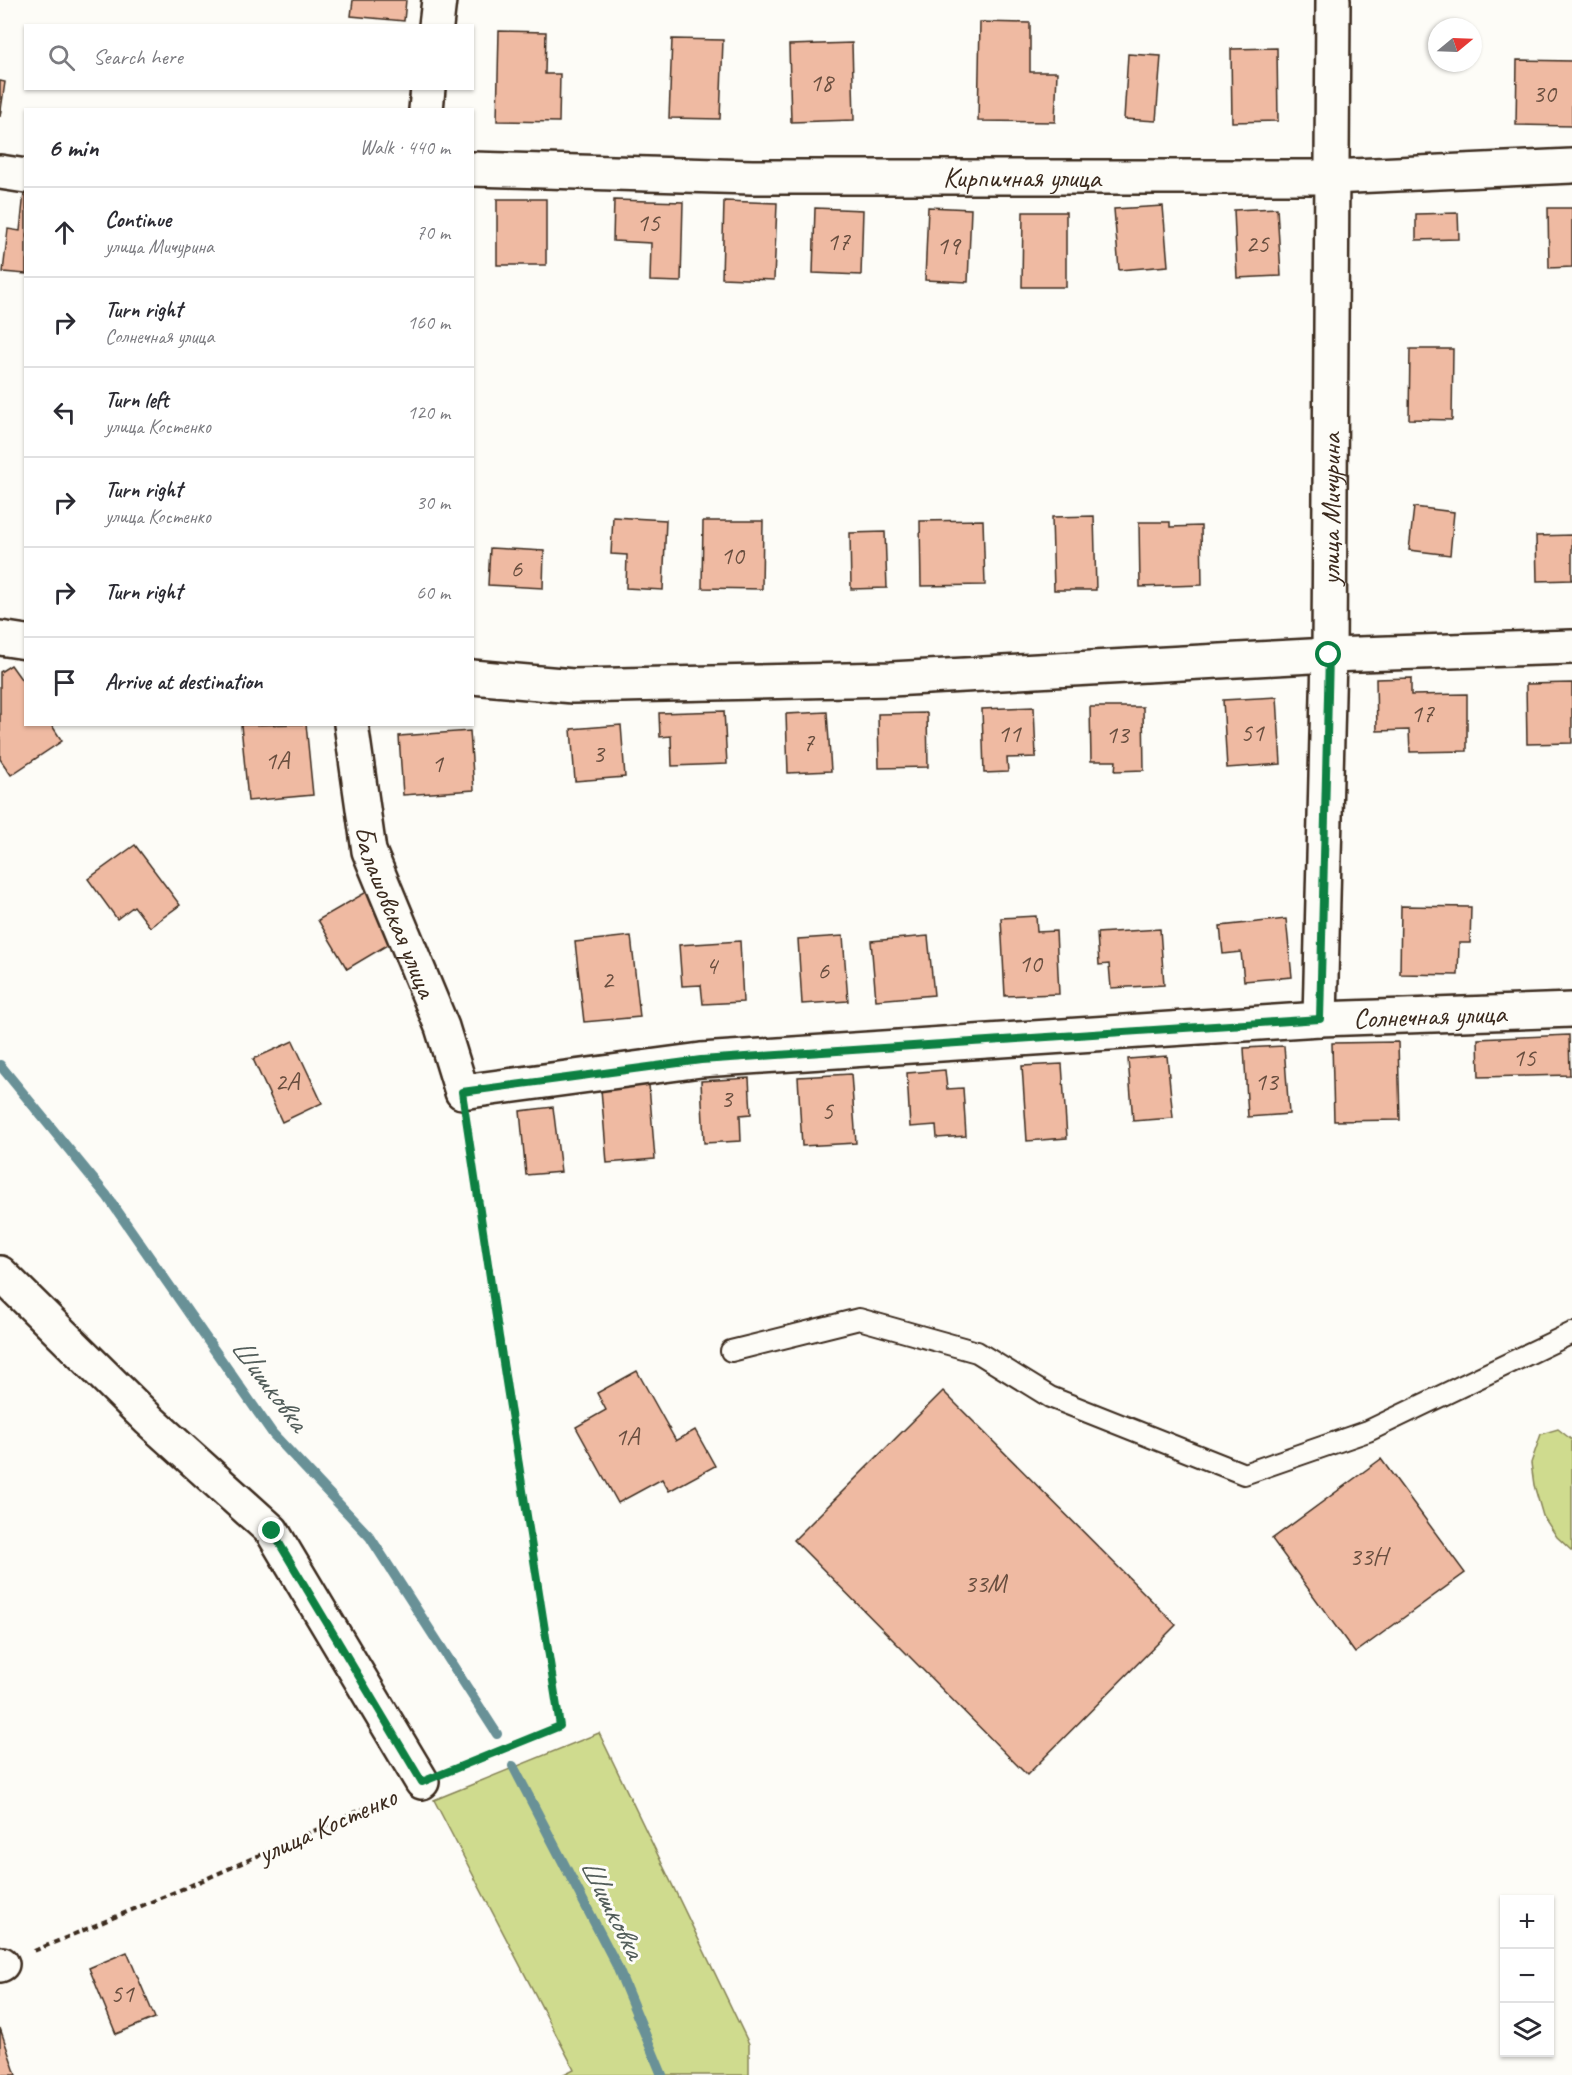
<!DOCTYPE html>
<meta charset="utf-8">
<style>
body{margin:0;font-family:Caveat,sans-serif;background:#f2f2f3;color:#2b2b33}
.controls{position:absolute;right:18px;bottom:18px;display:grid;overflow:hidden;border-radius:0px;box-shadow:0 2px 4px #0004}
.controls button{width:54px;height:54px;display:grid;place-items:center;padding:0;border:0;border-bottom:2px solid #e1e1e2;background:#fff;color:#2b2b33;font:30px sans-serif}
.compass{position:absolute;left:1428px;top:18px;width:54px;height:54px;border-radius:50%;background:#fff;box-shadow:0 2px 4px #0004;rotate:71deg}
.stop{position:absolute;width:18px;height:18px;margin:-14px;border:4px solid #0b8043;border-radius:50%;background:#fff}
.stop.end{background:#0b8043;border-color:#fff;box-shadow:0 2px 6px #0008}
.list{margin:0;padding:0;list-style:none}
h2{display:flex;justify-content:space-between;align-items:center;height:78px;margin:0;padding:0 24px;font-size:26px}
h2 small{font-size:20px;font-weight:400;color:#7c7c81}
.list li{display:grid;grid-template-columns:39px 1fr auto;gap:18px;align-items:center;box-sizing:border-box;height:90px;padding:0 24px;border-top:2px solid #e1e1e2}
.list b{display:block;font-size:22px;white-space:nowrap}
.list p{margin:0;font-size:20px;white-space:nowrap;color:#7c7c81}
.list em{font-size:20px;font-style:normal;color:#7c7c81}
.icon{flex:none;width:33px;height:33px;fill:none;stroke:currentColor;stroke-width:2;stroke-linecap:round;stroke-linejoin:round}
.map{position:relative;flex:none;width:1572px;height:2075px;overflow:hidden}
.search{position:absolute;background:#fff;box-shadow:0 2px 4px #0004;left:24px;top:24px;width:450px;height:66px;display:flex;align-items:center;gap:15px;box-sizing:border-box;padding:0 21px;border-radius:0px;color:#7c7c81;font-size:22px}
.panel{position:absolute;background:#fff;box-shadow:0 2px 4px #0004;left:24px;top:108px;width:450px;height:618px;border-radius:0px}
.map>svg:first-child{display:block}
.green{fill:#cfdb8e;stroke:#858256;stroke-width:1.5}
.lines{fill:none;stroke-linecap:round;stroke-linejoin:round}
.stream{stroke:#699197;stroke-width:10}
.building{fill:#efbaa2;stroke:#3b2a1e;stroke-width:1.5}
.lane-casing{stroke:#3b2a1e;stroke-width:24}
.street-casing{stroke:#3b2a1e;stroke-width:38}
.path{stroke:#3b2a1e;stroke-width:4;stroke-dasharray:6 4.5;stroke-linecap:butt}
.lane{stroke:#fdfcf7;stroke-width:20}
.street{stroke:#fdfcf7;stroke-width:33}
.route{stroke:#0b8043;stroke-width:8}
.labels{text-anchor:middle;dominant-baseline:central;stroke-width:6;stroke-linejoin:round;paint-order:stroke}
.number-label{font-size:26px;fill:#684e3f}
.street-label{font-size:28px;fill:#3b2a1e;stroke:#fdfcf7}
.water-label{font-size:30px;font-style:italic;fill:#525d5a;stroke:#fdfcf7}
</style>
<div class="map">
<svg width="1572" height="2075" viewBox="0 0 1572 2075">
<rect width="100%" height="100%" fill="#fdfcf7"/>
<filter id="ink" filterUnits="userSpaceOnUse"><feTurbulence type="fractalNoise" baseFrequency=".0167" numOctaves="2"/><feDisplacementMap in="SourceGraphic" scale="12" xChannelSelector="R" yChannelSelector="G"/><feConvolveMatrix kernelMatrix="1 2 1 2 8 2 1 2 1" color-interpolation-filters="sRGB"/></filter>
<g filter="url(#ink)">
<g class="green">
<path d="M1558,1429L1572,1440V1551L1557,1537L1543,1516L1534,1485L1531,1463L1541,1434Z"/>
<path d="M599,1733L749,2044V2075H562L574,2069L434,1800Z"/>
</g>
<g class="lines">
<g class="stream">
<path d="M0,1065L107,1196L273,1434L370,1537L497,1734"/>
<path d="M513,1766L616,1964L662,2075"/>
</g>
</g>
<g class="building">
<path d="M353,0H406L404,21L351,16Z"/>
<path d="M980,22L1030,23V72H1057L1055,122L978,121Z"/>
<path d="M499,31L546,32L545,74H560L559,122L497,121Z"/>
<path d="M672,39L723,40L720,119L669,118Z"/>
<path d="M852,43L854,120L791,122L789,45Z"/>
<path d="M1277,48L1278,121L1232,122L1231,49Z"/>
<path d="M1128,54L1161,56L1156,121L1124,119Z"/>
<path d="M1517,60L1572,61V126L1516,125Z"/>
<path d="M0,81L5,82L0,117Z"/>
<path d="M24,193H26V274L3,272L8,229L20,231Z"/>
<rect x="497" y="199" width="49" height="66"/>
<path d="M614,200L683,202L681,282L650,281L651,243L613,241Z"/>
<path d="M724,201L777,203L774,280L722,278Z"/>
<path d="M1163,206L1168,266L1119,270L1114,209Z"/>
<path d="M928,207L971,209L968,282L925,280Z"/>
<path d="M815,208L863,210L861,275L813,273Z"/>
<path d="M1277,208L1281,276L1237,278L1234,210Z"/>
<path d="M1548,208H1572V267L1549,268Z"/>
<path d="M1023,212H1066V287H1022Z"/>
<path d="M1458,213L1459,239L1416,240V214Z"/>
<path d="M1410,349H1453L1452,420L1409,419Z"/>
<path d="M1414,507L1454,512L1450,555L1409,550Z"/>
<path d="M1094,516L1096,590H1054L1052,517Z"/>
<path d="M613,517L666,520L663,590L626,588L627,555L611,554Z"/>
<path d="M983,520L985,585L921,586L920,521Z"/>
<path d="M703,521H763L762,589L702,588Z"/>
<path d="M1139,522H1170V527L1201,526L1202,585L1140,587Z"/>
<path d="M885,532L887,588L851,589L850,533Z"/>
<path d="M1572,535V580L1537,581L1536,536Z"/>
<path d="M490,548L544,551L543,588L488,585Z"/>
<path d="M11,665L26,686V724H51L62,741L11,775L0,759V672Z"/>
<path d="M1411,678V695L1467,694V751L1410,752L1409,730L1377,731L1376,679Z"/>
<path d="M1572,683V743L1527,744L1526,684Z"/>
<path d="M1277,697L1281,764L1227,768L1223,700Z"/>
<path d="M1034,707L1036,757L1007,758L1008,772L984,773L982,709Z"/>
<path d="M1090,707H1143L1144,770L1115,771L1116,761H1091Z"/>
<path d="M724,711L727,764L672,766L671,736L660,737L659,713Z"/>
<path d="M827,712L831,771L788,773L786,714Z"/>
<path d="M927,713L928,767L879,768L878,714Z"/>
<path d="M306,724L313,795L248,801L241,725Z"/>
<path d="M621,725L625,777L575,781L571,729Z"/>
<path d="M470,731L474,790L403,795L399,736Z"/>
<path d="M135,845L180,905L150,927L134,906L117,919L88,879Z"/>
<path d="M370,890L399,938L347,969L318,920Z"/>
<path d="M1401,906L1471,907L1470,943H1459L1458,975L1400,974Z"/>
<path d="M1036,916L1037,932L1056,931L1059,994L1005,996L1001,918Z"/>
<path d="M1286,919L1292,977L1244,981L1241,952L1223,954L1220,926Z"/>
<path d="M1160,929L1164,985L1111,988L1109,964L1099,965L1097,933Z"/>
<path d="M631,936L640,1017L584,1022L575,942Z"/>
<path d="M843,936L848,1001L802,1004L798,939Z"/>
<path d="M928,936L934,995L876,1000L871,941Z"/>
<path d="M740,941L743,1002L703,1004L701,985L682,986L679,945Z"/>
<path d="M1569,1035L1570,1075L1479,1077L1478,1039Z"/>
<path d="M293,1041L322,1103L282,1122L253,1059Z"/>
<path d="M1398,1042L1400,1120L1334,1121L1332,1043Z"/>
<path d="M1284,1046L1289,1114L1248,1117L1244,1048Z"/>
<path d="M1167,1056L1173,1118L1133,1121L1128,1059Z"/>
<path d="M1062,1064L1067,1138L1027,1141L1022,1066Z"/>
<path d="M945,1070L947,1089L963,1088L966,1136L937,1138L936,1125L910,1127L907,1073Z"/>
<path d="M851,1074L856,1143L802,1146L798,1077Z"/>
<path d="M749,1078L751,1114L740,1115L741,1141L704,1143L701,1081Z"/>
<path d="M649,1085L655,1159L607,1163L601,1089Z"/>
<path d="M553,1107L561,1172L526,1175L520,1111Z"/>
<path d="M637,1371L676,1441L695,1430L715,1466L669,1491L662,1479L618,1503L576,1427L606,1410L597,1393Z"/>
<path d="M943,1391L1176,1625L1027,1775L794,1540Z"/>
<path d="M1381,1459L1465,1573L1355,1653L1272,1539Z"/>
<path d="M127,1952L155,2018L116,2034L89,1968Z"/>
<path d="M0,2028L16,2075H0Z"/>
</g>
<g class="lines">
<defs>
<path id="lane" d="M731,1351L859,1319L977,1352L1050,1397L1244,1474L1368,1431L1572,1333"/>
<g id="street">
<path d="M436,26L439,0"/>
<path d="M426,110L428,88"/>
<path id="s1" d="M472,169L752,177H1331L1572,166"/>
<path d="M0,172L26,176"/>
<path d="M0,638L26,642"/>
<path d="M472,677L573,686L891,679L1329,655L1572,647"/>
<path id="s2" d="M351,724L369,851L442,1027L462,1092L701,1060L1320,1019L1572,1010"/>
<path id="s3" d="M1320,1019L1329,655L1333,0"/>
<path d="M0,1273L149,1420L272,1531L422,1782"/>
<path d="M0,1965L2,1964"/>
</g>
</defs>
<use href="#lane" class="lane-casing"/>
<use href="#street" class="street-casing"/>
<g class="path">
<path d="M452,1770L560,1726L467,1125"/>
<path d="M34,1951L208,1878L390,1797"/>
</g>
<use href="#lane" class="lane"/>
<use href="#street" class="street"/>
</g>
</g>
<g class="lines" filter="url(#ink)">
<path class="route" d="M272,1531L422,1782L560,1726L503,1363L462,1092L701,1060L1320,1019L1329,655"/>
</g>
<g class="labels">
<g class="number-label">
<text x="821" y="82">18</text>
<text x="1544" y="93">30</text>
<text x="648" y="222">15</text>
<text x="838" y="241">17</text>
<text x="1257" y="243">25</text>
<text x="948" y="245">19</text>
<text x="732" y="555">10</text>
<text x="516" y="568">6</text>
<text x="1422" y="713">17</text>
<text x="1252" y="732">51</text>
<text x="1009" y="733">11</text>
<text x="1117" y="734">13</text>
<text x="808" y="742">7</text>
<text x="598" y="753">3</text>
<text x="277" y="760">1А</text>
<text x="437" y="763">1</text>
<text x="1030" y="963">10</text>
<text x="711" y="965">4</text>
<text x="823" y="970">6</text>
<text x="607" y="979">2</text>
<text x="1524" y="1057">15</text>
<text x="287" y="1081">2А</text>
<text x="1266" y="1081">13</text>
<text x="726" y="1098">3</text>
<text x="827" y="1110">5</text>
<text x="627" y="1436">1А</text>
<text x="1368" y="1556">33Н</text>
<text x="985" y="1583">33М</text>
<text x="122" y="1993">51</text>
</g>
<g class="street-label">
<text stroke="none"><textPath href="#s1" startOffset="550">Кирпичная улица</textPath></text>
<text stroke="none"><textPath href="#s3" startOffset="510">улица Мичурина</textPath></text>
<text stroke="none"><textPath href="#s2" startOffset="194">Балашовская улица</textPath></text>
<text stroke="none"><textPath href="#s2" startOffset="1358">Солнечная улица</textPath></text>
<text transform="translate(327 1825) rotate(-24)">улица Костенко</text>
</g>
<g class="water-label">
<text transform="translate(270 1384) rotate(53)">Шишковка</text>
<text transform="translate(613 1908) rotate(63)">Шишковка</text>
</g>
</g>
</svg>
<div class="controls">
<button>+</button>
<button>−</button>
<button><svg class="icon" aria-label="layers" viewBox="0 0 24 24"><path d="M12 4l9 5-9 5-9-5zM3 14l9 5 9-5"/></svg></button>
</div>
<svg class="compass" viewBox="-18 -18 36 36"><path d="M0-13l5 13h-10z" fill="#e53935"/><path d="M0 13l5-13h-10z" fill="#7c7c81"/></svg>
<div class="stop" style="left:1329px;top:655px"></div>
<div class="stop end" style="left:272px;top:1531px"></div>
<div class="search"><svg class="icon" aria-label="search" viewBox="0 0 24 24"><circle cx="10" cy="10" r="6"/><path d="M15 15l6 6"/></svg>Search here</div>
<section class="panel">
<h2>6 min<small>Walk · 440 m</small></h2>
<ul class="list">
<li><svg class="icon" aria-label="ahead" viewBox="0 0 24 24"><path d="M12 20V5M6 11l6-6 6 6"/></svg><div><b>Continue</b><p>улица Мичурина</p></div><em>70 m</em></li>
<li><svg class="icon" aria-label="right" viewBox="0 0 24 24"><path d="M7 20v-9h11M14 6l5 5-5 5"/></svg><div><b>Turn right</b><p>Солнечная улица</p></div><em>160 m</em></li>
<li><svg class="icon" aria-label="left" viewBox="0 0 24 24"><path d="M17 20v-9H6M10 6l-5 5 5 5"/></svg><div><b>Turn left</b><p>улица Костенко</p></div><em>120 m</em></li>
<li><svg class="icon" aria-label="right" viewBox="0 0 24 24"><path d="M7 20v-9h11M14 6l5 5-5 5"/></svg><div><b>Turn right</b><p>улица Костенко</p></div><em>30 m</em></li>
<li><svg class="icon" aria-label="right" viewBox="0 0 24 24"><path d="M7 20v-9h11M14 6l5 5-5 5"/></svg><div><b>Turn right</b></div><em>60 m</em></li>
<li><svg class="icon" aria-label="arrive" viewBox="0 0 24 24"><path d="M6 21V4h12l-3 4 3 4H6"/></svg><div><b>Arrive at destination</b></div></li>
</ul>
</section>
</div>
